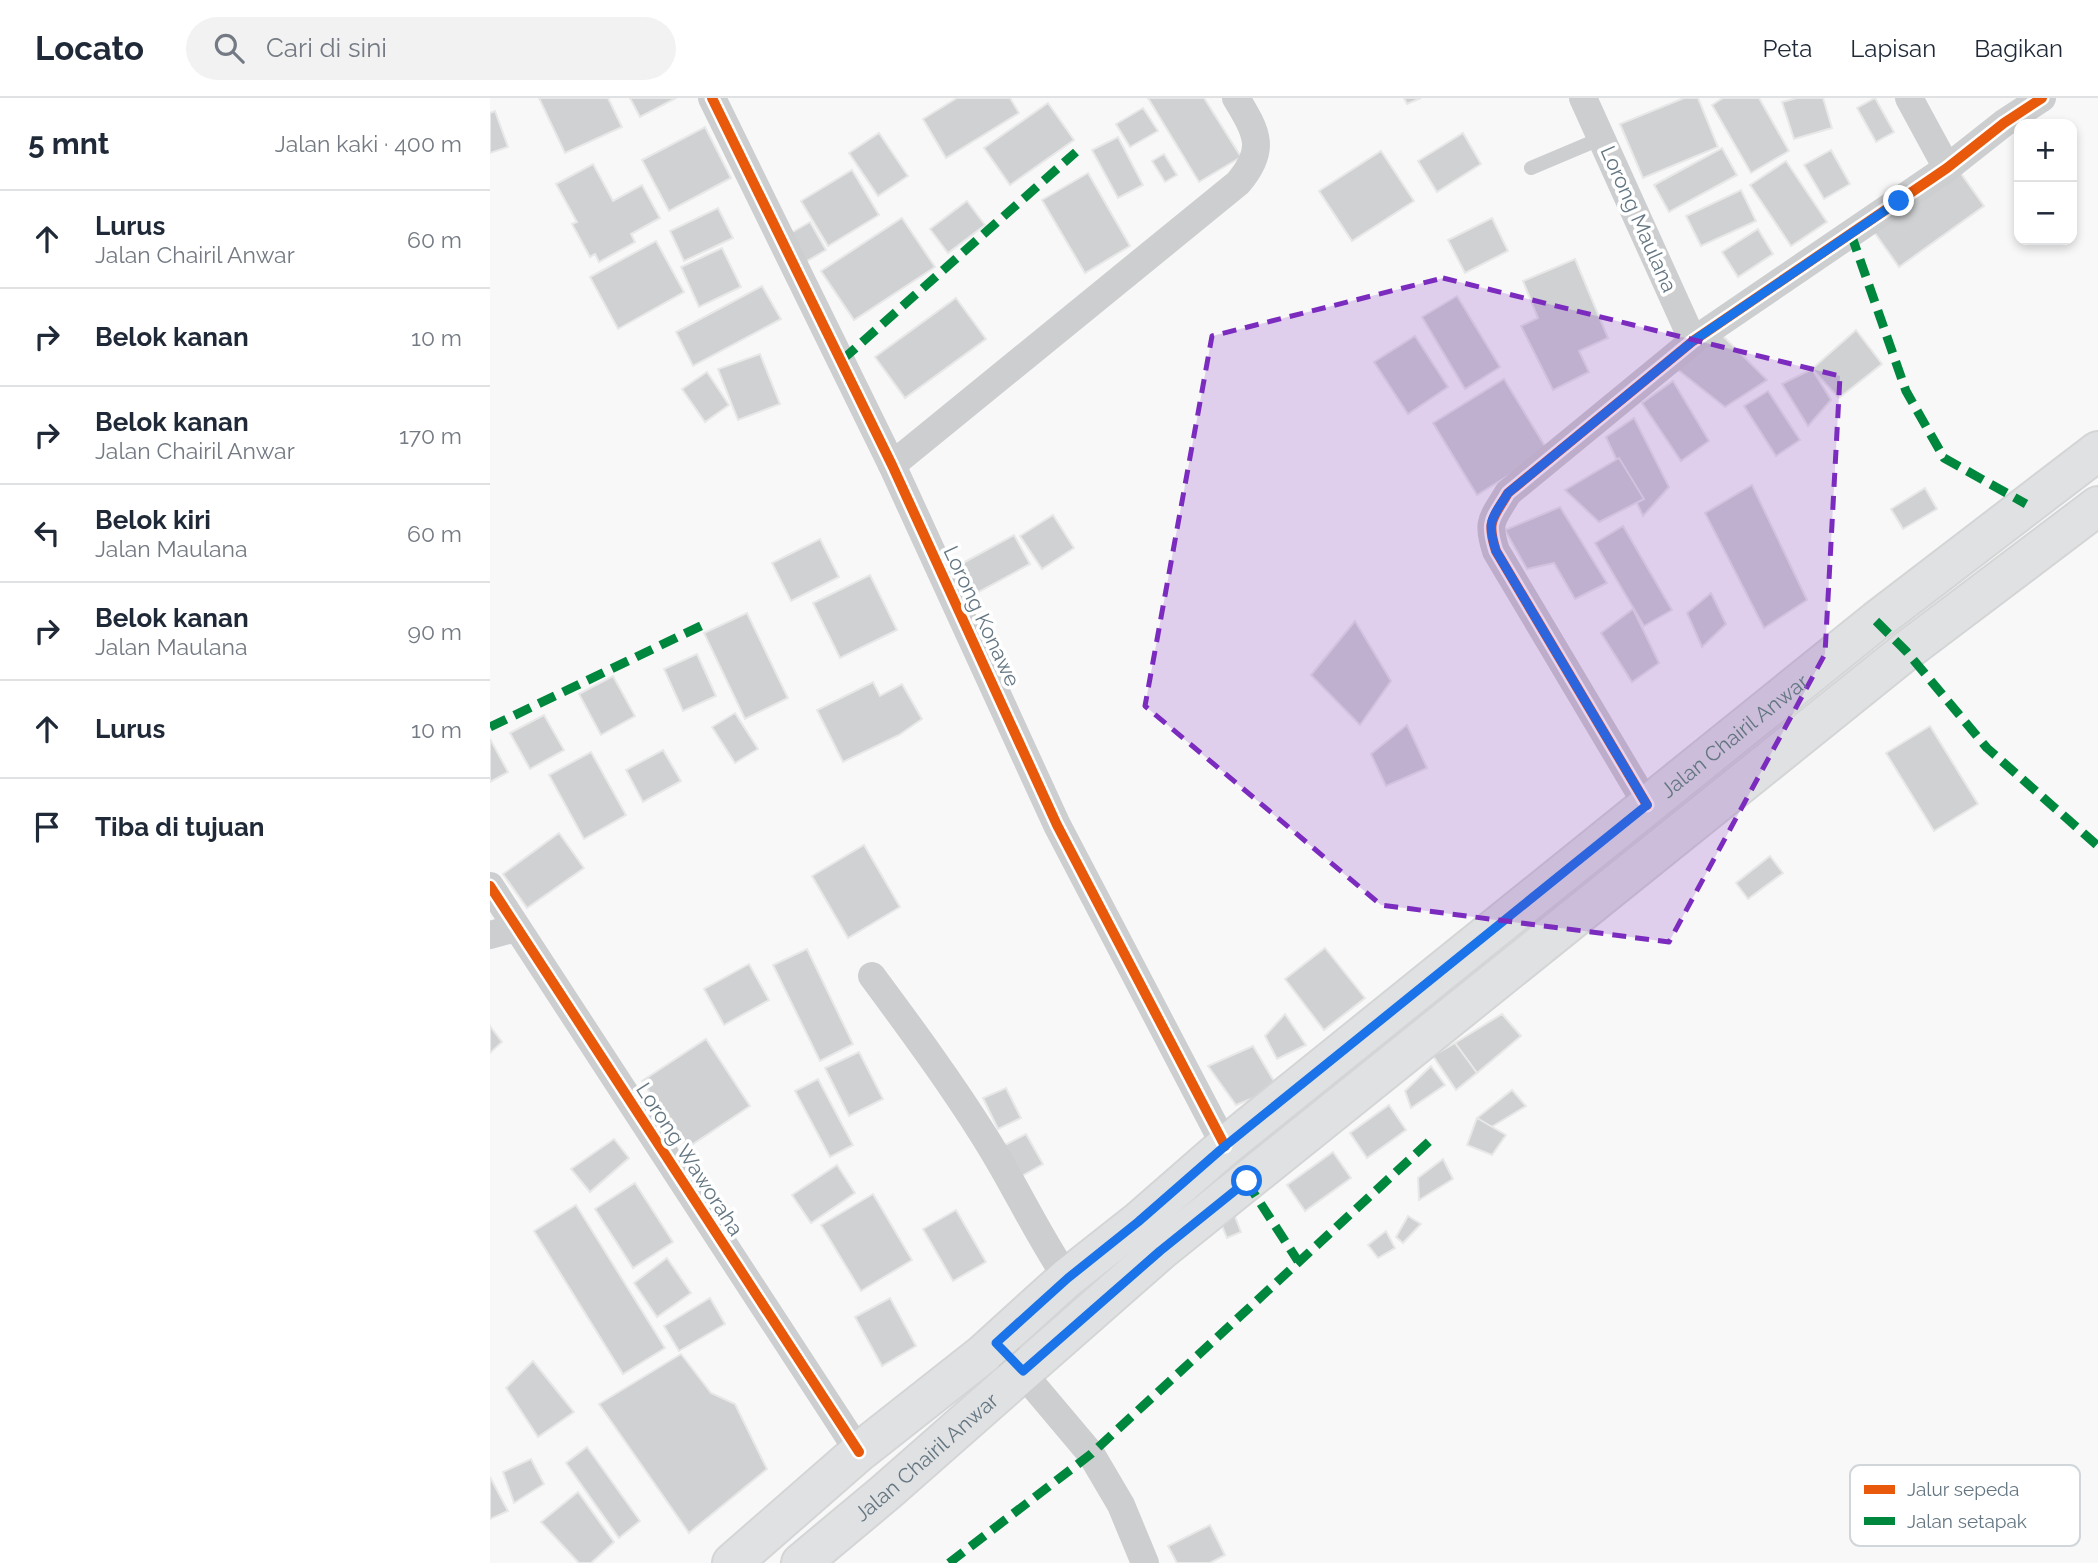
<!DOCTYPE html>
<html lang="id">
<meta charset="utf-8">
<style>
body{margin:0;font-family:Raleway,sans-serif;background:#f2f2f3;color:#1f2937}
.controls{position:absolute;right:21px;top:21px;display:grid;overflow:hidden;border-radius:14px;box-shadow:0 4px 10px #0003}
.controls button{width:63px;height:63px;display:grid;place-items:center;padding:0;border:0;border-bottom:2px solid #e0e1e3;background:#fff;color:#1f2937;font:35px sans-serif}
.stop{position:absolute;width:21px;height:21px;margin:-16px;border:5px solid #1a73e8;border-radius:50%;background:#fff}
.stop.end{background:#1a73e8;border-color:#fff;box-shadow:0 2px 7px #0008}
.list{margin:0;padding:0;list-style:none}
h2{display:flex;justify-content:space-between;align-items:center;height:91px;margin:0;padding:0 28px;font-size:30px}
h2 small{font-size:23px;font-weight:400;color:#747a83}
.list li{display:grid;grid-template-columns:46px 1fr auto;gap:21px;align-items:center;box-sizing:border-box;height:98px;padding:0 28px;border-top:2px solid #e0e1e3}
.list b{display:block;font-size:26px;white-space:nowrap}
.list p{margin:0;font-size:23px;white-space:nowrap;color:#747a83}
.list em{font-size:23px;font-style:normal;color:#747a83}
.icon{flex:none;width:38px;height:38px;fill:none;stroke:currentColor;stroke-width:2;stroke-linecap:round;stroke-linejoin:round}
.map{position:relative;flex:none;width:1608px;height:1465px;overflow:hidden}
header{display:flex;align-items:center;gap:42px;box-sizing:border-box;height:98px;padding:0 35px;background:#fff;border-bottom:2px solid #e0e1e3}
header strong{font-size:33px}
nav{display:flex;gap:38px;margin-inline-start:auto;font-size:24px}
.search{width:490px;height:63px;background:#f2f2f3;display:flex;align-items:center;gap:18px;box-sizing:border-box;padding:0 24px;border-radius:38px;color:#747a83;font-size:26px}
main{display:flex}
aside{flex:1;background:#fff}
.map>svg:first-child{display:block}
.building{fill:#cfd1d2;stroke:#e8e8e8;stroke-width:2}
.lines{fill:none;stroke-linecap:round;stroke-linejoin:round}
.secondary-casing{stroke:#d4d5d6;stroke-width:42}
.service{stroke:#cdcecf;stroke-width:14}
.minor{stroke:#cdcecf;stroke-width:28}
.secondary{stroke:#e0e1e2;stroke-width:38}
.quiet{stroke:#00873e;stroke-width:9;stroke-dasharray:18 9;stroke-linecap:butt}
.cycleway-casing{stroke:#fff;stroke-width:15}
.cycleway{stroke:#e8590c;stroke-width:10}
.route{stroke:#1a73e8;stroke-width:9}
.marked{fill:#7b2cbf;fill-opacity:0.2;stroke:#7b2cbf;stroke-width:5;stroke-dasharray:14 9;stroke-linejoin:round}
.labels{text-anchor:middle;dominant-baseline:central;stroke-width:7;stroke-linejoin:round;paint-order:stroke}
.street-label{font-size:21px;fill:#647682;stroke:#fff}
.key{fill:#fff;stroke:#d0d6da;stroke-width:2}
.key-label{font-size:19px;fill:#647682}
</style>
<header>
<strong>Locato</strong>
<div class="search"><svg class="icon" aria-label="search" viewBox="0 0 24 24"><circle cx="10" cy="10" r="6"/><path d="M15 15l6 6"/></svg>Cari di sini</div>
<nav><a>Peta</a><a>Lapisan</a><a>Bagikan</a></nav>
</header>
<main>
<aside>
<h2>5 mnt<small>Jalan kaki · 400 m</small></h2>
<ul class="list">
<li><svg class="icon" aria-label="ahead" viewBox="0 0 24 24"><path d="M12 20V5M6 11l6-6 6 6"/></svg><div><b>Lurus</b><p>Jalan Chairil Anwar</p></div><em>60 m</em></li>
<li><svg class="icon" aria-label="right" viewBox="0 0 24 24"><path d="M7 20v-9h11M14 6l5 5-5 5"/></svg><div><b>Belok kanan</b></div><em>10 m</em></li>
<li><svg class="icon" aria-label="right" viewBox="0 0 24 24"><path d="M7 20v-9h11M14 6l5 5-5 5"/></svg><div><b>Belok kanan</b><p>Jalan Chairil Anwar</p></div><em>170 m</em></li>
<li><svg class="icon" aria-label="left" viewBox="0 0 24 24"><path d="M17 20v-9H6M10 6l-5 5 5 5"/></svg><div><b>Belok kiri</b><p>Jalan Maulana</p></div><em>60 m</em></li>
<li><svg class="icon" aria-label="right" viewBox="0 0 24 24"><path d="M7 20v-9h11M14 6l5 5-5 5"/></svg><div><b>Belok kanan</b><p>Jalan Maulana</p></div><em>90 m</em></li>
<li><svg class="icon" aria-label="ahead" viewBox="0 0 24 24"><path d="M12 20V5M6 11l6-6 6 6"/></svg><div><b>Lurus</b></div><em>10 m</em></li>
<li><svg class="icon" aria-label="arrive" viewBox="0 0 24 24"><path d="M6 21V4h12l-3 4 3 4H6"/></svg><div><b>Tiba di tujuan</b></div></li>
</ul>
</aside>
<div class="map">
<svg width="1608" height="1465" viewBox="0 0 1608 1465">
<rect width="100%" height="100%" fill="#f8f8f8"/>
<g class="building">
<path d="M49,0H118L132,29L75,55Z"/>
<path d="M140,0H186L150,19Z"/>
<path d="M467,0H520L529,15L456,60L433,21Z"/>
<path d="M658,0H714L751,59L709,84Z"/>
<path d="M914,0H931L917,6Z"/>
<path d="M1194,0H1208L1228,49L1153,80L1130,26Z"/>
<path d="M1233,0H1269L1299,53L1261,75L1222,7Z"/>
<path d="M1307,0H1333L1342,30L1304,41L1292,4Z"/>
<path d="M1385,0L1404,34L1386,44L1367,10Z"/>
<path d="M558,5L584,42L520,87L494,50Z"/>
<path d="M653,10L668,33L640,49L626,26Z"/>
<path d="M5,13L18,49L0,55V15Z"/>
<path d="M215,29L241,80L179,113L152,62Z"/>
<path d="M389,35L418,78L388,98L359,55Z"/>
<path d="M973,35L991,66L947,94L928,63Z"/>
<path d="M628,39L653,87L628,100L602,52Z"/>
<path d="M1232,50L1247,77L1179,114L1164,87Z"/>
<path d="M1341,52L1360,86L1334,101L1314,67Z"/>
<path d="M891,53L924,103L862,143L829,93Z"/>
<path d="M674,56L687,77L675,84L662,63Z"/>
<path d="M1296,63L1337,124L1301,148L1260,87Z"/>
<path d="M103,66L123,103L152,87L170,120L141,136L145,144L109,164L105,156L100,159L82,126L87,124L66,86Z"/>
<path d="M1467,70L1494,108L1409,169L1382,131Z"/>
<path d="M362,72L389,117L338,148L311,103Z"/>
<path d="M598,75L640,148L595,175L552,102Z"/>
<path d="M1251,92L1266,123L1211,148L1196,118Z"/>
<path d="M477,103L495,127L458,155L440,131Z"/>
<path d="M228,110L243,140L194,163L180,133Z"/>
<path d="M412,120L445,169L364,222L331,173Z"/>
<path d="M1002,120L1018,153L975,175L958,142Z"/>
<path d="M320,124L336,152L310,167L294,139Z"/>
<path d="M1268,131L1283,156L1248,179L1232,154Z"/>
<path d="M166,143L194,194L128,231L100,179Z"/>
<path d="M232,150L251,189L209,209L191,169Z"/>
<path d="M1085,161L1118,240L1089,253L1099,274L1063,292L1031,228L1048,220L1033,183Z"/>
<path d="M272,188L291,221L203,268L186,234Z"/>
<path d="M967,198L1010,269L975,291L932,219Z"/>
<path d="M466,200L496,241L415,300L385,259Z"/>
<path d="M1366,232L1392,266L1349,300L1322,271Z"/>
<path d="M1230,235L1277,282L1235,309L1183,268Z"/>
<path d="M925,238L958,289L918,316L884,264Z"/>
<path d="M270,256L290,306L248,322L228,271Z"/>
<path d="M1322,271L1341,302L1318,328L1292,286Z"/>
<path d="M217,274L239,307L215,324L192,291Z"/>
<path d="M1014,281L1058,353L987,397L943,325Z"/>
<path d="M1183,283L1219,343L1191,363L1152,305Z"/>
<path d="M1278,293L1310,342L1286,358L1254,308Z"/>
<path d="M1144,320L1179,389L1153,418L1116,339Z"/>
<path d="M1129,360L1154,401L1109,424L1075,392Z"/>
<path d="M1262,387L1317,502L1274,530L1215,415Z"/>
<path d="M1435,390L1447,411L1413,431L1401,411Z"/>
<path d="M1070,409L1117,485L1085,501L1064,465L1037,471L1015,432Z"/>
<path d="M563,417L584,450L552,471L530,438Z"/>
<path d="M1133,428L1182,512L1154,528L1105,445Z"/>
<path d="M524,437L540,466L487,495L471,466Z"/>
<path d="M330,441L349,479L301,503L282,465Z"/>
<path d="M380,477L407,532L350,560L323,505Z"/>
<path d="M1221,495L1236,526L1212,549L1197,515Z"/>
<path d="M1143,511L1169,565L1142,584L1111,535Z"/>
<path d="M257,515L298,600L255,621L214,535Z"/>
<path d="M865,523L901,583L870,627L821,577Z"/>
<path d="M207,556L226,598L193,613L174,571Z"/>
<path d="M123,578L145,618L111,637L89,596Z"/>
<path d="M383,584L390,598L412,586L432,621L409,637L353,664L327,612Z"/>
<path d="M245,615L268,651L245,665L222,629Z"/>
<path d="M54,617L74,652L40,671L20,635Z"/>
<path d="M917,627L937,670L896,688L881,656Z"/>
<path d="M1440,628L1488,706L1444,733L1396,655Z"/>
<path d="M0,641L18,674L0,684Z"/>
<path d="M173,652L191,683L153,704L136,672Z"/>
<path d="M101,654L136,717L94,741L59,677Z"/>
<path d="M69,735L94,770L37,810L13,776Z"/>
<path d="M374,747L410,809L358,840L322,778Z"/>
<path d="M1280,758L1293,775L1258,801L1246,785Z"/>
<path d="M835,850L875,900L834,932L795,881Z"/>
<path d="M317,851L363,946L330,963L283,867Z"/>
<path d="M259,866L279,902L234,927L214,891Z"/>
<path d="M795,916L816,947L787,961L775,938Z"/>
<path d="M1012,916L1031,938L987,975L965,945Z"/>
<path d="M0,928L12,944L0,955Z"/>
<path d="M216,941L260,1008L197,1050L152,983Z"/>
<path d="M965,945L987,975L966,992L943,958Z"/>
<path d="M763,948L788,990L746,1007L718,968Z"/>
<path d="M369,954L393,1001L359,1018L335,970Z"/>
<path d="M941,968L955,987L921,1010L915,993Z"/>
<path d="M328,981L363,1047L340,1059L305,993Z"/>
<path d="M516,990L531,1020L508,1031L493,1000Z"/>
<path d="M1022,992L1036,1008L998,1031L987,1020Z"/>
<path d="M899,1007L916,1032L877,1060L860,1035Z"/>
<path d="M987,1020L1016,1037L1002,1057L977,1047Z"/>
<path d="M536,1036L553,1066L530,1079L513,1048Z"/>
<path d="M124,1041L139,1060L100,1094L81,1071Z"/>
<path d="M843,1054L861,1080L815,1113L797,1087Z"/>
<path d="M953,1061L963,1081L929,1102L928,1080Z"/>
<path d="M347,1067L365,1095L321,1125L302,1097Z"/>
<path d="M145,1085L183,1144L143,1170L105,1111Z"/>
<path d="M383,1096L422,1162L371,1193L331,1127Z"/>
<path d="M86,1107L175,1250L133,1276L44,1133Z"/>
<path d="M466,1112L496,1164L463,1183L433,1131Z"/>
<path d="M744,1116L751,1134L737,1140L731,1125Z"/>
<path d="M918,1118L931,1126L913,1145L906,1139Z"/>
<path d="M896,1133L905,1150L888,1160L878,1147Z"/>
<path d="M177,1160L201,1195L167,1219L144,1185Z"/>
<path d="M220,1200L235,1226L189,1253L174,1228Z"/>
<path d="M400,1200L426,1248L392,1268L365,1219Z"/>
<path d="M191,1256L221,1295L245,1306L277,1371L199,1435L109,1306Z"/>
<path d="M43,1263L84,1314L48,1339L16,1290Z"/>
<path d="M97,1349L150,1423L129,1440L76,1365Z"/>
<path d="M41,1361L54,1386L24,1405L13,1374Z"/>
<path d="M0,1379L18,1413L0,1421Z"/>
<path d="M88,1394L124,1444L101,1465H89L51,1424Z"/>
<path d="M720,1427L735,1457L720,1465H687L678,1448Z"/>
</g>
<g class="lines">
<defs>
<g id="secondary">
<path id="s1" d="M242,1465L369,1354L492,1257L577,1180L648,1124L735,1048L1386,523L1608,353"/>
<path id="s2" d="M311,1465L396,1394L670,1153L1416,553L1608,408"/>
</g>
</defs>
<use href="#secondary" class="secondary-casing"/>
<path class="service" d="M1041,70L1112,40"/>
<g class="minor">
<path d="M222,0L402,367L567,727L735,1048"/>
<path d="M1093,0L1203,243"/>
<path d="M1419,0L1457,70"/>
<path d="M402,367L748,85C777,51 767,35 746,0"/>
<path d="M1157,707L1006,453C996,422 1003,421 1018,395L1203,243L1457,70L1514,25L1552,0"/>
<path d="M0,788L369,1354"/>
<path d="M0,837L26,830"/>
<path d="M382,878C422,932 461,985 496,1041C525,1087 547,1136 577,1180"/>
<path d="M520,1260L601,1356L631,1407L655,1465"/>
</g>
<use href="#secondary" class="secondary"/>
<g class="quiet">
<path d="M1361,136L1416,293L1454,360L1536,406"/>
<path d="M352,262L586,54"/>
<path d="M1386,523L1416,553L1497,650L1608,748"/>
<path d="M0,629L217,525"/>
<path d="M756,1083L808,1163"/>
<path d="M459,1465L601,1356L945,1038"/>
</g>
<defs>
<g id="cycleway">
<path d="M222,0L402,367L567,727L735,1048"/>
<path d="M1157,707L1006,453C996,422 1003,421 1018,395L1203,243L1457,70L1514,25L1552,0"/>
<path d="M0,788L369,1354"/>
</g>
</defs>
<use href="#cycleway" class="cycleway-casing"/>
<use href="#cycleway" class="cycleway"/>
</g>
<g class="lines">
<path class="route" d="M757,1083L670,1153L533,1273L506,1245L578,1180L648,1124L735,1048L1157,707L1006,453C996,422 1002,421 1018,395L1203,243L1409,103"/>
</g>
<path class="marked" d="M953,180L1350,278L1335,556L1179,844L891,807L655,608L722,238Z"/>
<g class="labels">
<g class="street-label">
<text transform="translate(1149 121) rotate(66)">Lorong Maulana</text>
<text transform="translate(492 518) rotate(65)">Lorong Konawe</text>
<text stroke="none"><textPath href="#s1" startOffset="1300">Jalan Chairil Anwar</textPath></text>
<text transform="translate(200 1061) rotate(57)">Lorong Waworaha</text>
<text stroke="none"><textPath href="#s2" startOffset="164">Jalan Chairil Anwar</textPath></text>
</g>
</g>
<rect x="1360" y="1367" width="230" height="81" rx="10" class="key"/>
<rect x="1374" y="1387" width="31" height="9" fill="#e8590c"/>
<rect x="1374" y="1419" width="31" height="8" fill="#00873e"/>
<g class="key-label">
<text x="1417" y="1398">Jalur sepeda</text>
<text x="1417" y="1430">Jalan setapak</text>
</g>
</svg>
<div class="controls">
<button>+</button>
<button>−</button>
</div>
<div class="stop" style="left:757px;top:1083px"></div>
<div class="stop end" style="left:1409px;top:103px"></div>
</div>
</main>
